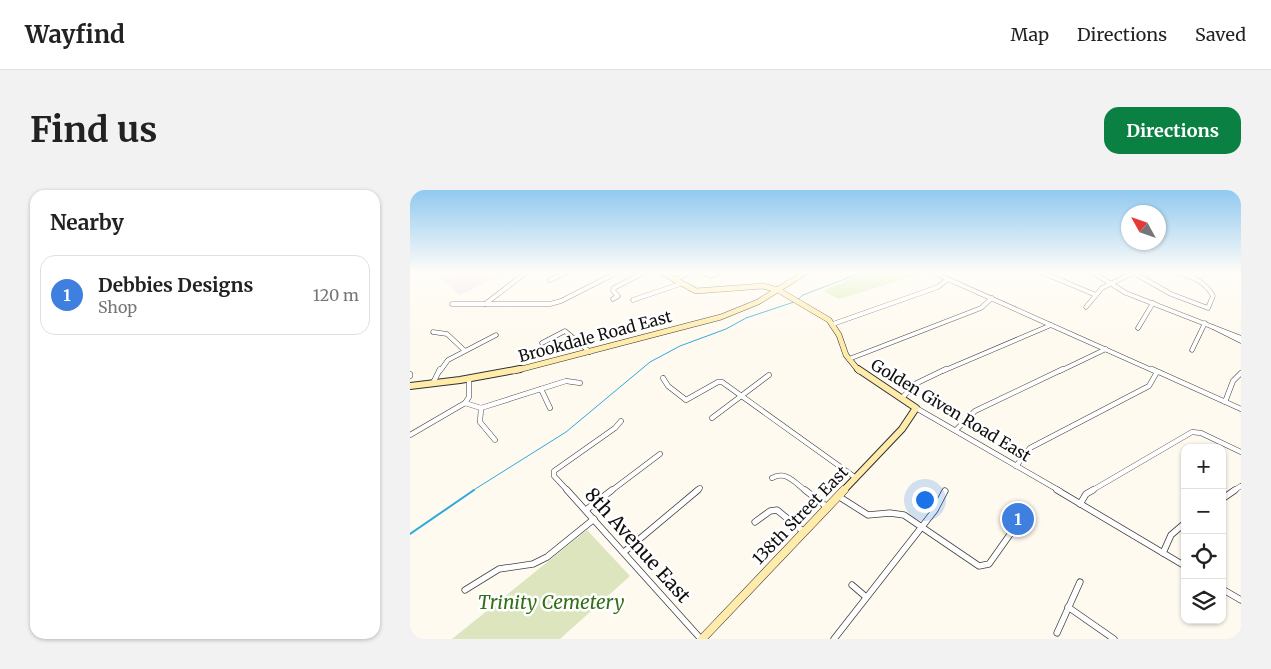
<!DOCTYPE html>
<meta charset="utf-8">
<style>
body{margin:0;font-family:Merriweather,serif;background:#f2f2f2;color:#222}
.controls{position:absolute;right:15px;bottom:15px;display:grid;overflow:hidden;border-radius:10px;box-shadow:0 1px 4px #0004}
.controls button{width:45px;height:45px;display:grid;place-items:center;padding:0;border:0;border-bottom:1px solid #e0e0e0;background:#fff;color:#222;font:25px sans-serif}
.compass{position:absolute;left:711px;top:15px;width:45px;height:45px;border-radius:50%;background:#fff;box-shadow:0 1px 4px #0004;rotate:310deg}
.you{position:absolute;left:514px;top:309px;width:18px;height:18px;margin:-12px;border:4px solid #fff;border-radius:50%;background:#1a73e8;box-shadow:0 0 0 8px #1a73e833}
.badge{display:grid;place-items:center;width:32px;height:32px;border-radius:50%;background:#0b8043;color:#fff;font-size:16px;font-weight:700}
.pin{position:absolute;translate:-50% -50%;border:2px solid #fff;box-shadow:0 1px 5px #0006}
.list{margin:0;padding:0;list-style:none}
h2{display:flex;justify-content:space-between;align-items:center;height:65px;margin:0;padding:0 20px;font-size:21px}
h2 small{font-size:16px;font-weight:400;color:#767676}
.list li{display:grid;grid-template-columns:32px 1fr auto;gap:15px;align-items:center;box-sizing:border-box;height:80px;margin:0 10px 10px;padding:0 10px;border:1px solid #e0e0e0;border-radius:15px}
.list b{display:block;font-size:19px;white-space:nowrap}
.list p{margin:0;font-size:16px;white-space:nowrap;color:#767676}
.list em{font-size:16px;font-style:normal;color:#767676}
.icon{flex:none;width:28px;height:28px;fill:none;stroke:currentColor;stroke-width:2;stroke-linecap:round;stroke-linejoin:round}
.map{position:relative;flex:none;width:831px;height:449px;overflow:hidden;border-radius:15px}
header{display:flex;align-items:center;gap:30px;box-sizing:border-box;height:70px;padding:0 25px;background:#fff;border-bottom:1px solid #e0e0e0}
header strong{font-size:24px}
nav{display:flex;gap:28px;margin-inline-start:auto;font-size:18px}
.intro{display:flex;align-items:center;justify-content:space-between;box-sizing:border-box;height:120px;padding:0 30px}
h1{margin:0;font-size:35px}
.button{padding:12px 22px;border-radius:15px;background:#0b8043;color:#fff;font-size:18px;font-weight:700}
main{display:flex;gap:30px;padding:0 30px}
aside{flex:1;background:#fff;border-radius:15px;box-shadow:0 1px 4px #0004}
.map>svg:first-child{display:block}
.industrial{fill:#ebe2ee}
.green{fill:#d9efb5}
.cemetery{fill:#dce5be}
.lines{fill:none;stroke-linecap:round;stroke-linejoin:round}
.stream-far1{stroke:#2daadc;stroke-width:1}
.stream{stroke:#2daadc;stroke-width:2}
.street-far2-casing{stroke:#424242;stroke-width:5}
.street-far1-casing{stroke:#424242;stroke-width:5.5}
.street-casing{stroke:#424242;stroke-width:7}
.secondary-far2-casing{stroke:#313131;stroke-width:6}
.secondary-far1-casing{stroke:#313131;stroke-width:8}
.secondary-casing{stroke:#313131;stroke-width:9}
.street-far2{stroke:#fff;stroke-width:4}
.street-far1{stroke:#fff;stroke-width:4.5}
.street{stroke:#fff;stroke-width:5.5}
.secondary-far2{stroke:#ffecab;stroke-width:5}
.secondary-far1{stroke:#ffecab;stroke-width:6}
.secondary{stroke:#ffecab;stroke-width:8}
.wall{fill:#4d4340}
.building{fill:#594e4a;stroke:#3e3734}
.labels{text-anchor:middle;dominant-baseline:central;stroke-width:5;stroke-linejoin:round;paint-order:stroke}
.street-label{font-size:16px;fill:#0f0f0f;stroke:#fff}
.near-street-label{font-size:19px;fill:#0f0f0f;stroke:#fff}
.near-park-label{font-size:19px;font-style:italic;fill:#336f17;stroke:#fff}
</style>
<header>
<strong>Wayfind</strong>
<nav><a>Map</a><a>Directions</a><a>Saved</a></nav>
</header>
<div class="intro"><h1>Find us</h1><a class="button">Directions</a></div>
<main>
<aside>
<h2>Nearby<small></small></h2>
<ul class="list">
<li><span class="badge" style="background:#3f7fe0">1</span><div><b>Debbies Designs</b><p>Shop</p></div><em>120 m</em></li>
</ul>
</aside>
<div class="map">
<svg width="831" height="449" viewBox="0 0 831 449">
<rect width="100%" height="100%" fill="#fffaf0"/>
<path class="industrial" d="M47,82H97L99,83L49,105L31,88Z"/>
<path class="green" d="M453,82H517L507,88L505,86L429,109L413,101Z"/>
<path class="cemetery" d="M177,340L220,386L150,449H42Z"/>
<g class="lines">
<g class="stream-far1">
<path d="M387,110L393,105L453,82"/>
<path d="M62,301L156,242L240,172L270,156L316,139L336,128L384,112"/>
</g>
<path class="stream" d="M0,344L64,300"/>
<defs>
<g id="street-far2">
<path d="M293,82L301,86L310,82"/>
<path d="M522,82L744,181"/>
<path d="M631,82L686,105"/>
<path d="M682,82L716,103L803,137"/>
<path d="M724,83L761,104L798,118L803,106C795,91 781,86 766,82"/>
<path d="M140,90L157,82"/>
<path d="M265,90L280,82"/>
<path d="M203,109L208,106L203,101L204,98L235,82"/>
<path d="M223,110L270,94"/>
<path d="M42,114H140L151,111L208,82"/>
<path d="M75,114L117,82"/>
<path d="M676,117L692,98L725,82"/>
<path d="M423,134L528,97L538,89"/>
<path d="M728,138L743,113"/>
<path d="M23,142L37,144L54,160"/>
<path d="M831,148L803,137L831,151"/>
<path d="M132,153L155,141L180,162"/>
<path d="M782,160L795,133"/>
<path d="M439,169L571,118L582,108"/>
<path d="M30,181L38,170L86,145"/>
<path d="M533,181L641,135"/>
<path d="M650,181L696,159"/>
</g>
<g id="street-far1">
<path d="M742,179L831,219"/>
<path d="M0,184V186"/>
<path d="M253,188L258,196L276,210L308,192H312L446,288"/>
<path d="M23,193L30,179"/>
<path d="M131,199L140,218"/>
<path d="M492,208L505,194L536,179"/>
<path d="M815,212L823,191L831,183"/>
<path d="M55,213L71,218L156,191L170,193"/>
<path d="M71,218L70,232L85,250"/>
<path d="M506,218L650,301"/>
<path d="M302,228L359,185"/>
<path d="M546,240L565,221L653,179"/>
<path d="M0,245L55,213L59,207V191"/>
<path d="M606,276L620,258L739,196L747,182"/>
<path d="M362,288C376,280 385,293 396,301"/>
<path d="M158,301L144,286V281L205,238L211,231"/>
<path d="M201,301L250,264"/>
<path d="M286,301L290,298"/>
<path d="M681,301L782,242L791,243L831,262"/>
<path d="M823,301L831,296"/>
</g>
<g id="street">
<path d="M157,300L291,449"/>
<path d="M395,300L417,317"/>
<path d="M647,300L775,376"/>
<path d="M428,306L458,325L480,323L494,325L569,376L579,374L601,343"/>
<path d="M812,309L825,300"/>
<path d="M670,314L676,304L683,300"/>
<path d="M176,320L202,300"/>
<path d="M345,332L360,321L367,320L394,342"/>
<path d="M214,362L288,300"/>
<path d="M753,363L761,345L775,333"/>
<path d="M442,395L456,407"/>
<path d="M812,399L831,410"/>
<path d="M55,400L89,379L123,374L137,367L184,329"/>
<path d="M658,417L704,449"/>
<path d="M647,443L670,392"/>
<path d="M424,449L525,320L535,301"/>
</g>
<g id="secondary-far2">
<path d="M251,82L286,101L353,96L368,100L419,130L429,145L436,165L449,181"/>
<path d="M104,181L311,127L348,112L396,82"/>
</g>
<g id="secondary-far1">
<path d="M0,196L50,190L110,179"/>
<path d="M433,301L492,239L506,218L448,179"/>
</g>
<path id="secondary" d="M292,449L434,300"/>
</defs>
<use href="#street-far2" class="street-far2-casing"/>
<use href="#street-far1" class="street-far1-casing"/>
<use href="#street" class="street-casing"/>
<use href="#secondary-far2" class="secondary-far2-casing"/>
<use href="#secondary-far1" class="secondary-far1-casing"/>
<use href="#secondary" class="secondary-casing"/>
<use href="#street-far2" class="street-far2"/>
<use href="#street-far1" class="street-far1"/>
<use href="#street" class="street"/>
<use href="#secondary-far2" class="secondary-far2"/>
<use href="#secondary-far1" class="secondary-far1"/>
<use href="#secondary" class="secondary"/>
</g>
<path class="wall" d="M604,315L619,327L613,337L599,328L601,325L598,323Z"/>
<path class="building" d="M604,315L619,327L616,333L602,324L603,321L601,319Z"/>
<linearGradient id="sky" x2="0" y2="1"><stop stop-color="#91c9f0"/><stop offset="0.57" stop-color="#fffdf8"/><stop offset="1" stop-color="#fffdf8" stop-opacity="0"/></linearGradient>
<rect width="831" height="145" fill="url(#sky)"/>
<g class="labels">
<g class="street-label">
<text transform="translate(185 146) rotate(-15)">Brookdale Road East</text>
<text transform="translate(541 220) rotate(31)">Golden Given Road East</text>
<text transform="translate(390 325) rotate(-46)">138th Street East</text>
</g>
<g class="near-street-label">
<text transform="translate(228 355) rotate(48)">8th Avenue East</text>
</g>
<g class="near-park-label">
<text x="141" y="412">Trinity Cemetery</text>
</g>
</g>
</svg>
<div class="controls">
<button>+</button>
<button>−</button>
<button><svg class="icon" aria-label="locate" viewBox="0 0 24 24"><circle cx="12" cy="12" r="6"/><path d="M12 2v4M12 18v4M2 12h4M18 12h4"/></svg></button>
<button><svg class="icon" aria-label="layers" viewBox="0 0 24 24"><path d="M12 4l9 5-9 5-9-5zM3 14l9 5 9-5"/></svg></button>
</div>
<svg class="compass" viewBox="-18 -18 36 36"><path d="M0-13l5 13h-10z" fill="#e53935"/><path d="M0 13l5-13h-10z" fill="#767676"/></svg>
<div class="you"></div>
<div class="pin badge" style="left:608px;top:329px;background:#3f7fe0">1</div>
</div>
</main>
